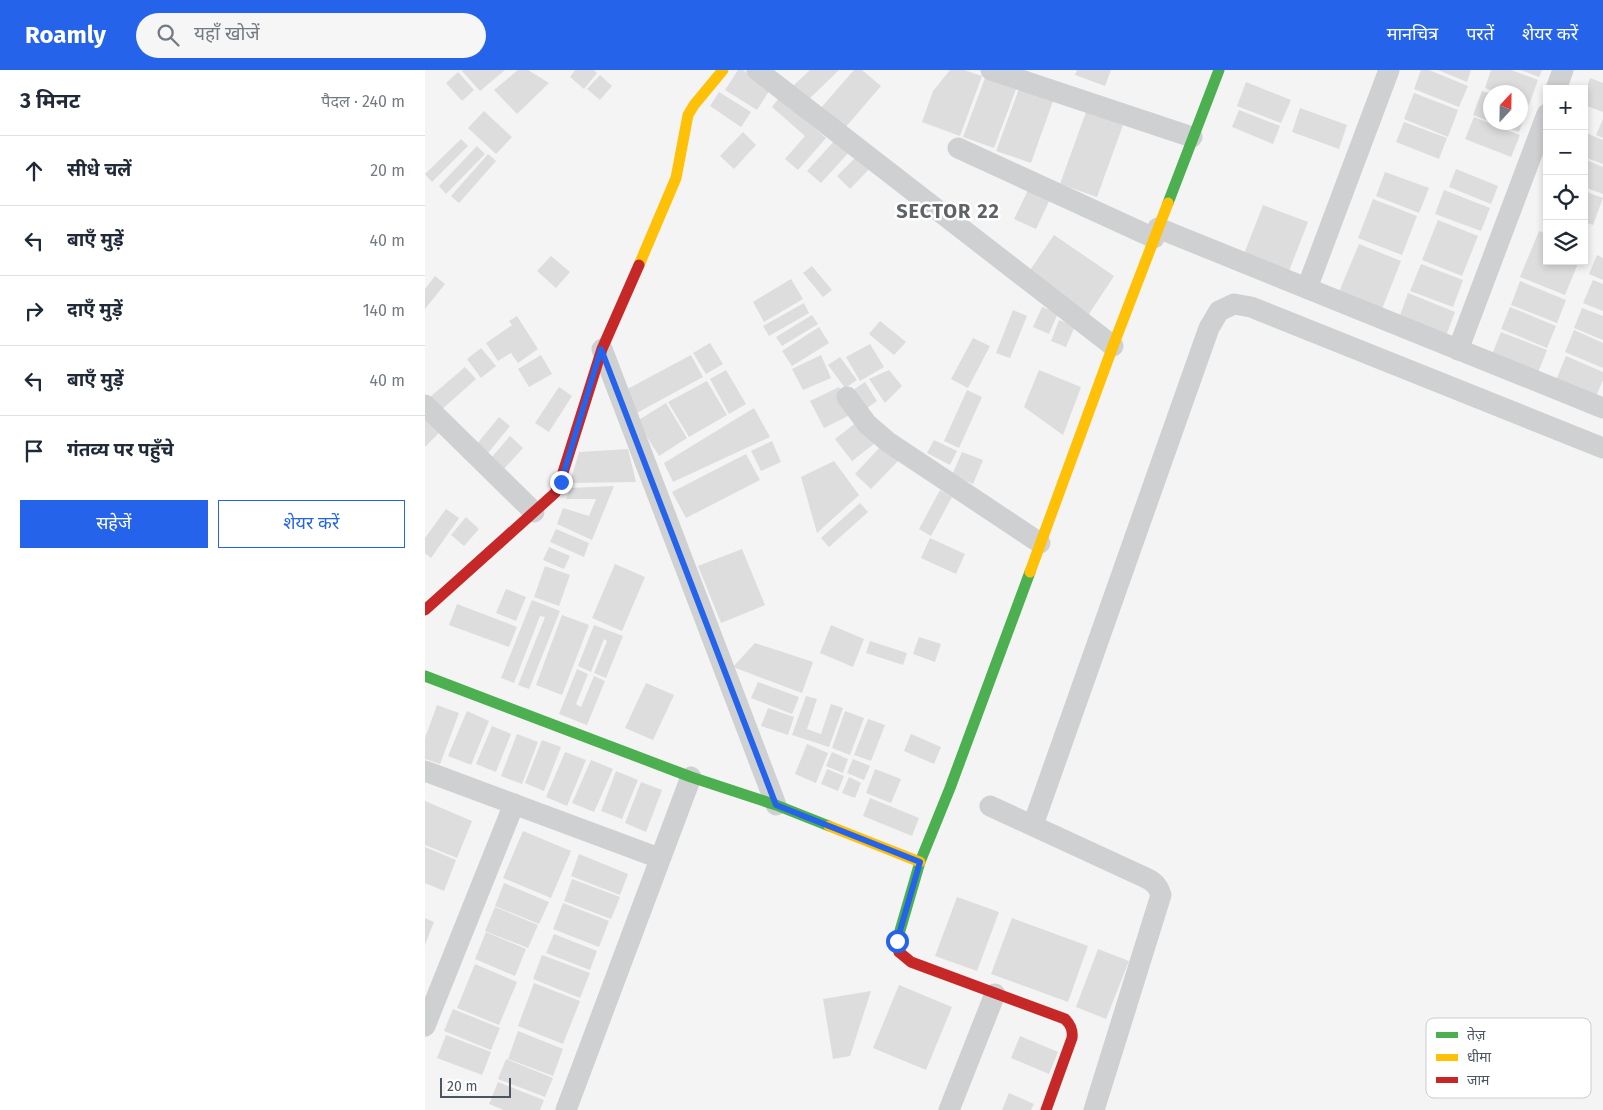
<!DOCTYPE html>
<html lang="hi">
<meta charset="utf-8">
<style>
body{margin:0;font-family:"Fira Sans","Noto Sans Devanagari",sans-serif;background:#f6f6f7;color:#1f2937}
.controls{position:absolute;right:15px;top:15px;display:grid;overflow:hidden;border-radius:0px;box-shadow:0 2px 8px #0003}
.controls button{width:45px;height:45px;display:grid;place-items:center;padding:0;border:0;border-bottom:1px solid #e0e1e3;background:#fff;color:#1f2937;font:25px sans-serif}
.compass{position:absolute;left:1058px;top:15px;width:45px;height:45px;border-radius:50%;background:#fff;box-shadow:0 2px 8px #0003;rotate:22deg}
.scale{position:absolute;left:15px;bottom:12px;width:71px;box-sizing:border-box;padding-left:5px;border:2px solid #4a5661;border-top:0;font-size:14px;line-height:18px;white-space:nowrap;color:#4a5661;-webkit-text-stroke:4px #fff;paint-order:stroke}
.stop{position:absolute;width:15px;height:15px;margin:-11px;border:4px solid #2563eb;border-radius:50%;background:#fff}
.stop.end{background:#2563eb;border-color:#fff;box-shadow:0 1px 5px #0008}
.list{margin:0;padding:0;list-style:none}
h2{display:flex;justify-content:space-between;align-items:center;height:65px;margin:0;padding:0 20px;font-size:21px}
h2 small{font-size:16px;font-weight:400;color:#747a83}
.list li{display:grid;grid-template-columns:32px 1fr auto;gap:15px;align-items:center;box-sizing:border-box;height:70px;padding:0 20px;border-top:1px solid #e0e1e3}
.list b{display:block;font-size:19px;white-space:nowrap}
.list em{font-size:16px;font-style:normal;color:#747a83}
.actions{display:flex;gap:10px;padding:15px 20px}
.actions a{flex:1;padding:11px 0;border:1px solid #2563eb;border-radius:0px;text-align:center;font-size:18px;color:#2563eb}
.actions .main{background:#2563eb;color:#fff}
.icon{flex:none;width:28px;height:28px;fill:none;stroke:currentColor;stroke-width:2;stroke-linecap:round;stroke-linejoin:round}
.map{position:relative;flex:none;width:1178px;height:1040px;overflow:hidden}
header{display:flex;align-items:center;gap:30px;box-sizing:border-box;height:70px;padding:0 25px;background:#2563eb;color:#fff}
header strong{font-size:24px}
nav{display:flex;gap:28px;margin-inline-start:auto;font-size:18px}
.search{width:350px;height:45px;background:#f6f6f7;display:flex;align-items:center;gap:12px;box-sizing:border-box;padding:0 18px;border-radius:28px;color:#747a83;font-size:19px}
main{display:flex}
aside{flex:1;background:#fff}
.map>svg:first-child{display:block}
.building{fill:#ddddde}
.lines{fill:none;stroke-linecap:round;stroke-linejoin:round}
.street{stroke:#ced0d2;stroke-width:21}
.fast{stroke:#4caf50;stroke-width:11}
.slow{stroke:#ffc107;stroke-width:11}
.jam{stroke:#c62828;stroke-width:11}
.route{stroke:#2563eb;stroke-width:6}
.labels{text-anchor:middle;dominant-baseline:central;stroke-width:5;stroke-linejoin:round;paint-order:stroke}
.district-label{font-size:20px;font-weight:bold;letter-spacing:1px;fill:#5f6368;stroke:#fff}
.key{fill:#fff;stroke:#c9ccd0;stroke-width:1}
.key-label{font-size:14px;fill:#4a5661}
</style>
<header>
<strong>Roamly</strong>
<div class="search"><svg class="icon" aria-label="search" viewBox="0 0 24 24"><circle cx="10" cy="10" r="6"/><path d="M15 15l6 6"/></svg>यहाँ खोजें</div>
<nav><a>मानचित्र</a><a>परतें</a><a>शेयर करें</a></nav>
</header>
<main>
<aside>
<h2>3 मिनट<small>पैदल · 240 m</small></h2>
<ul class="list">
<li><svg class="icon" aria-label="ahead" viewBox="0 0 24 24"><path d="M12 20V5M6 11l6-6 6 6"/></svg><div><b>सीधे चलें</b></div><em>20 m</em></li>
<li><svg class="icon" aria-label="left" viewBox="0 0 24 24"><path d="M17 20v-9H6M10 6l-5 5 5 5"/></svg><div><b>बाएँ मुड़ें</b></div><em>40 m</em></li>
<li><svg class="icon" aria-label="right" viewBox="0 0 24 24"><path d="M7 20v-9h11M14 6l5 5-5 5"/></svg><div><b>दाएँ मुड़ें</b></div><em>140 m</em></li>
<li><svg class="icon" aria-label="left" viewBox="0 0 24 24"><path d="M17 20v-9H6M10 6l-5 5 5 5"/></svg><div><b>बाएँ मुड़ें</b></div><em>40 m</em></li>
<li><svg class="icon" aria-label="arrive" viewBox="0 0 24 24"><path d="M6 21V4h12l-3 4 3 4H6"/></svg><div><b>गंतव्य पर पहुँचे</b></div></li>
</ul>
<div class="actions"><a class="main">सहेजें</a><a>शेयर करें</a></div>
</aside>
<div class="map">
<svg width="1178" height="1040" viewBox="0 0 1178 1040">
<rect width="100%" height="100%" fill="#f4f4f4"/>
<g class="building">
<path d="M38,0H80L55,21L37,1Z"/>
<path d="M93,0H103L124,13L92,44L69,20Z"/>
<path d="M150,0H169L172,3L159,19L145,7Z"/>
<path d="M313,0H318L346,18L332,40L300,20Z"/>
<path d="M385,0H414L381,32L367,17Z"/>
<path d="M429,0H437L456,16L419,59L395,39Z"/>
<path d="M525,0H539L557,6L535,66L497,52L508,21Z"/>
<path d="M652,0H686L680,16L650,5Z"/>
<path d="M996,0H1004L1043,16L1034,37L989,19Z"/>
<path d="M1013,0H1046L1042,12Z"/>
<path d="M1066,0H1086L1113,10L1104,35L1096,32V22H1071L1060,18Z"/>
<path d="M1096,0H1117L1114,7Z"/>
<path d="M33,2L49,20L37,31L21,13Z"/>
<path d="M175,5L187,16L175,30L162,19Z"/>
<path d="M560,8L591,19L569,78L538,67Z"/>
<path d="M1165,8L1178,13V42L1159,35V25Z"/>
<path d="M821,12L866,30L856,53L812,36Z"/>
<path d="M594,19L628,31L606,93L571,81Z"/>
<path d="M1057,21L1066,24V52L1048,45Z"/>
<path d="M294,22L326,42L316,57L285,36Z"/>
<path d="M989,23L1033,40L1023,67L979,49Z"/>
<path d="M354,28L401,68L373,100L360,89L380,66L347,37Z"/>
<path d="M1096,35L1103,38L1094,62L1068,53L1096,52Z"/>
<path d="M875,38L922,55L914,79L867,62Z"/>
<path d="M814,40L855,56L848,74L807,57Z"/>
<path d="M59,41L87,67L71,84L43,58Z"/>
<path d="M661,42L698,55L672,127L635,114Z"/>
<path d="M1049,47L1095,65L1086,87L1040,69Z"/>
<path d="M1178,49V68L1171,65Z"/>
<path d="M979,52L1022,68L1014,89L971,72Z"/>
<path d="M318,62L331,75L309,99L295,86Z"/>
<path d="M1159,62L1178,70V94L1159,87Z"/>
<path d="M36,69L43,76L7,112L0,104Z"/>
<path d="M411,69L425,81L396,113L382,101Z"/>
<path d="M52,76L60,84L21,124L14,116Z"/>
<path d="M63,84L71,91L34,133L26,126Z"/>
<path d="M434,84L447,96L425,119L412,106Z"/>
<path d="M1159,89L1178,97V124L1159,117Z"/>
<path d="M1031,99L1073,116L1066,134L1024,117Z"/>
<path d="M960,102L1004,118L994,143L951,126Z"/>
<path d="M606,114L627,125L611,159L589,149Z"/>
<path d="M1019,120L1065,138L1056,161L1010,144Z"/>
<path d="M1159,121L1178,128L1168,155L1159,152Z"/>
<path d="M948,129L992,146L977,185L933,168Z"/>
<path d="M838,135L883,152L864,201L819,184Z"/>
<path d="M1013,150L1053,166L1037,206L997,190Z"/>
<path d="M1114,161L1122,164V191H1154L1140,225L1095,207Z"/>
<path d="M629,165L689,206L664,244L603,203Z"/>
<path d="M934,174L976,191L957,239L914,222Z"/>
<path d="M1172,185L1178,188V210L1164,204Z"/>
<path d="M126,186L145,202L131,218L112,201Z"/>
<path d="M996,194L1038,210L1028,237L985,221Z"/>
<path d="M387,196L407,220L398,227L378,203Z"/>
<path d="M10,206L20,214L0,239V219Z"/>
<path d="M366,209L378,229L339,252L328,232Z"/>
<path d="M1168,210L1178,214V241L1158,233Z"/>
<path d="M1095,211L1141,230L1132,253L1086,235Z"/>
<path d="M983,223L1030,242L1021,266L974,248Z"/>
<path d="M379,233L384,243L344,266L338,256Z"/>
<path d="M617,237L633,243L624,264L608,257Z"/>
<path d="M1085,237L1131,256L1122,278L1076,259Z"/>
<path d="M1157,238L1178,246V270L1149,258Z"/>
<path d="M588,240L602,246L585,288L571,283Z"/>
<path d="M387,245L393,254L357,276L351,267Z"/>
<path d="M92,246L113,279L93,293L86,283L73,291L61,273L87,255L84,251Z"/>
<path d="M634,250L650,256L641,277L626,271Z"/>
<path d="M455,251L481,272L469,285L444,264Z"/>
<path d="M394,257L404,273L367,296L357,281Z"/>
<path d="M1149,260L1178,273V298L1140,282Z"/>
<path d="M1076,262L1122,280L1112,305L1066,287Z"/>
<path d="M548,268L565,276L543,318L526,309Z"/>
<path d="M285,273L298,294L281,304L268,283Z"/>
<path d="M445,274L459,297L435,311L421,287Z"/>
<path d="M56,278L71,296L56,308L42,289Z"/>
<path d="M116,285L127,304L104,317L93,299Z"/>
<path d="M266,285L278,307L208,345L195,323Z"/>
<path d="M396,285L406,308L378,320L367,299Z"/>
<path d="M1141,286L1178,302V310L1171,326L1131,310Z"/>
<path d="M415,287L432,310L420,318L403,295Z"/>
<path d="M40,297L51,309L15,341L4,328Z"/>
<path d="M301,300L321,334L304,344L285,309Z"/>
<path d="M464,300L477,316L460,333L444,309Z"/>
<path d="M614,300L656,317L638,365L599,337Z"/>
<path d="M282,311L302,345L264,367L243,332Z"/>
<path d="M440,312L452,331L436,342L424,323Z"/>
<path d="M134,317L147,326L124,362L110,353Z"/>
<path d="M414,317L427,344L399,358L385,331Z"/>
<path d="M542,320L557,327L534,378L519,371Z"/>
<path d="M241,333L262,368L234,386L212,351Z"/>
<path d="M329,338L345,367L248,412L239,393Z"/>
<path d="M0,340L18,359L0,377Z"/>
<path d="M74,347L85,356L63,383L52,374Z"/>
<path d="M432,352L449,374L427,391L410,369Z"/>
<path d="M85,366L98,378L79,399L66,388Z"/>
<path d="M509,370L532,381L525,395L502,383Z"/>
<path d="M347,371L356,392L336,401L326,381Z"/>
<path d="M457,375L473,391L446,419L430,404Z"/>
<path d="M203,379L211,412L145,413L154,382Z"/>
<path d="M537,382L558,390L548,414L527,405Z"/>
<path d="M321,384L335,410L261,448L247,422Z"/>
<path d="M409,391L434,425L392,463L376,407Z"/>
<path d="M189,416L167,470L132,454L138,438L164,446L171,429H141L145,418Z"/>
<path d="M515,420L527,427L506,466L494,459Z"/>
<path d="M435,433L443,442L404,477L396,468Z"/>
<path d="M21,439L34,448L6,488L0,483V468Z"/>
<path d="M41,447L54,459L39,476L26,465Z"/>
<path d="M131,459L164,473L159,487L125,472Z"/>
<path d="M505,468L540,484L531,504L496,488Z"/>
<path d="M124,477L145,486L139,499L118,490Z"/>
<path d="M317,479L340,535L296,553L273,496Z"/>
<path d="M190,494L220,507L197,561L167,548Z"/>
<path d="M120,496L145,505L134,536L109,527Z"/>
<path d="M81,519L101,527L91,551L71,543Z"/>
<path d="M107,530L135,541L104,619L93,615L120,547L115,546L89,613L76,608Z"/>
<path d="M32,534L92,557L84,577L24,555Z"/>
<path d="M137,545L164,555L137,625L111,615Z"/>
<path d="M169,555L198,566L181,608L169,603L182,571L179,569L166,602L153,596Z"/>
<path d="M406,555L439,569L428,597L395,583Z"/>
<path d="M494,567L516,574L510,592L488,584Z"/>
<path d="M445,571L482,583L478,595L441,583Z"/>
<path d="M330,573L388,592L377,623L308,597Z"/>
<path d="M152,599L163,604L151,634L156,637L169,606L180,611L162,655L134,644Z"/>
<path d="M333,612L374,627L367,644L326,628Z"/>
<path d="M221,613L249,625L228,670L200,658Z"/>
<path d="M381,626L392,629L382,659L396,664L406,634L418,638L404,677L367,665Z"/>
<path d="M12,635L34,643L15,694L0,689V668Z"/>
<path d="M343,638L369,647L363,665L336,656Z"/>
<path d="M42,641L64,651L46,695L23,686Z"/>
<path d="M420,641L439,648L425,685L407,678Z"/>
<path d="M443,649L460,655L446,691L429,685Z"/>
<path d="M67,656L86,664L71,702L51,694Z"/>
<path d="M92,664L113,672L97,714L76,706Z"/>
<path d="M486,664L516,677L509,694L479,681Z"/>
<path d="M117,670L136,677L119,721L100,713Z"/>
<path d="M382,674L403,683L391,713L370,704Z"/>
<path d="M140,682L161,690L142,736L121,727Z"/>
<path d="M407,682L423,689L418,703L401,696Z"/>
<path d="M428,689L445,696L439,710L422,703Z"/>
<path d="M166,690L188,699L169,742L147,733Z"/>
<path d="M402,699L419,706L413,721L396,714Z"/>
<path d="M450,699L476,709L466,733L441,723Z"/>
<path d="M191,701L213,710L197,749L176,741Z"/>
<path d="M424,707L436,713L430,728L417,723Z"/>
<path d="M216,712L237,720L221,762L200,753Z"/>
<path d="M445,728L494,748L487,766L438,746Z"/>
<path d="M0,731L47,751L32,788L0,775Z"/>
<path d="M98,761L146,781L126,828L78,808Z"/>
<path d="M0,777L31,790L19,821L0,813Z"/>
<path d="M154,784L203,804L195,825L146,806Z"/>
<path d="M147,809L195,827L186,849L139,831Z"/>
<path d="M79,813L124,832L114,854L70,836Z"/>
<path d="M532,827L574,842L552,901L510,886Z"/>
<path d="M138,833L184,851L174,877L128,859Z"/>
<path d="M70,837L113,855L103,878L60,861Z"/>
<path d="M0,848L9,852L0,875Z"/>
<path d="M587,848L663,876L643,932L566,904Z"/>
<path d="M61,862L101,879L90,906L50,889Z"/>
<path d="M129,864L172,881L165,900L121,883Z"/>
<path d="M673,879L704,891L681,949L651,937Z"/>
<path d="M117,885L165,903L155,928L108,909Z"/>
<path d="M50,894L92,912L74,955L32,938Z"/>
<path d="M109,913L155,931L138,974L93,956Z"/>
<path d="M474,915L527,937L501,1000L448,978Z"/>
<path d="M446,921L425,986L408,989L398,929Z"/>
<path d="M28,939L75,958L66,980L19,961Z"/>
<path d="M93,961L138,979L128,1006L83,989Z"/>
<path d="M21,965L66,982L57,1005L12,988Z"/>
<path d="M595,966L633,982L624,1004L586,988Z"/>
<path d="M81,989L128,1008L120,1027L73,1009Z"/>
<path d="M73,1012L119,1030L115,1040H79L64,1034Z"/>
<path d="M584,1023L609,1034L606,1040H577Z"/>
</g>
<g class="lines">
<g class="street">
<path d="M332,0L688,276"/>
<path d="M566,0L767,67"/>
<path d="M1131,19L1138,0"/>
<path d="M533,78L729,168"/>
<path d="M733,158L1178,338"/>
<path d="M882,218L964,0"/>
<path d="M177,279L351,735"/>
<path d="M1033,280L1122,44"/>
<path d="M422,327L442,354L463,372L615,473"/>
<path d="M0,335L109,442"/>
<path d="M0,701L234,788"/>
<path d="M565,736L719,807C728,811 733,815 736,825L669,1040"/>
<path d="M608,755L784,258L794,241L809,234L826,237L1178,378"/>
<path d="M0,956L89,734"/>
<path d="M141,1040L266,707"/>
<path d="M524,1040L570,924"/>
</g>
<g class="fast">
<path d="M743,133L794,0"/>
<path d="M0,606L266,707L351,735L404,756"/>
<path d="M474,882L472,871L495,792L525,718L605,502"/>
</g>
<g class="slow">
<path d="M214,195L251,108L263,45L269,35L298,0"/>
<path d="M605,502L688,276L743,133"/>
<path d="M404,756L495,792"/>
</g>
<g class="jam">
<path d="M0,540L130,423L135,412L177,279L214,195"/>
<path d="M474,882L486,892L640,949C646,955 648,960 647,968L621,1040"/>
</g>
</g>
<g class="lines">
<path class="route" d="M136,412L176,279L351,735L495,792L472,871"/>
</g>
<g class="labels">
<g class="district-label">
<text x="523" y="141">SECTOR 22</text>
</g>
</g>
<rect x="1001" y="948" width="165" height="80" rx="8" class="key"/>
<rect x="1011" y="962" width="22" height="6" fill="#4caf50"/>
<rect x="1011" y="984" width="22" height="7" fill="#ffc107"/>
<rect x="1011" y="1007" width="22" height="6" fill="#c62828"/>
<g class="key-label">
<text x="1042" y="970">तेज़</text>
<text x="1042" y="992">धीमा</text>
<text x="1042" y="1015">जाम</text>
</g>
</svg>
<div class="controls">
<button>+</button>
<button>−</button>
<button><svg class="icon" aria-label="locate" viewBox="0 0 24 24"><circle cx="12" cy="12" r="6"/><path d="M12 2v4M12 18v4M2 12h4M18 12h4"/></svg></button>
<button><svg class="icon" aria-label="layers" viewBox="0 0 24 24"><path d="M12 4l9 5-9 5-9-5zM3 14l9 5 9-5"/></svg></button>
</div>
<svg class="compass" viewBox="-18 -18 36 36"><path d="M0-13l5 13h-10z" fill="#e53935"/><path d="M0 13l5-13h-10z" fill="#747a83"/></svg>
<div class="scale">20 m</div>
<div class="stop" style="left:472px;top:871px"></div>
<div class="stop end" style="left:136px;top:412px"></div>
</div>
</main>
